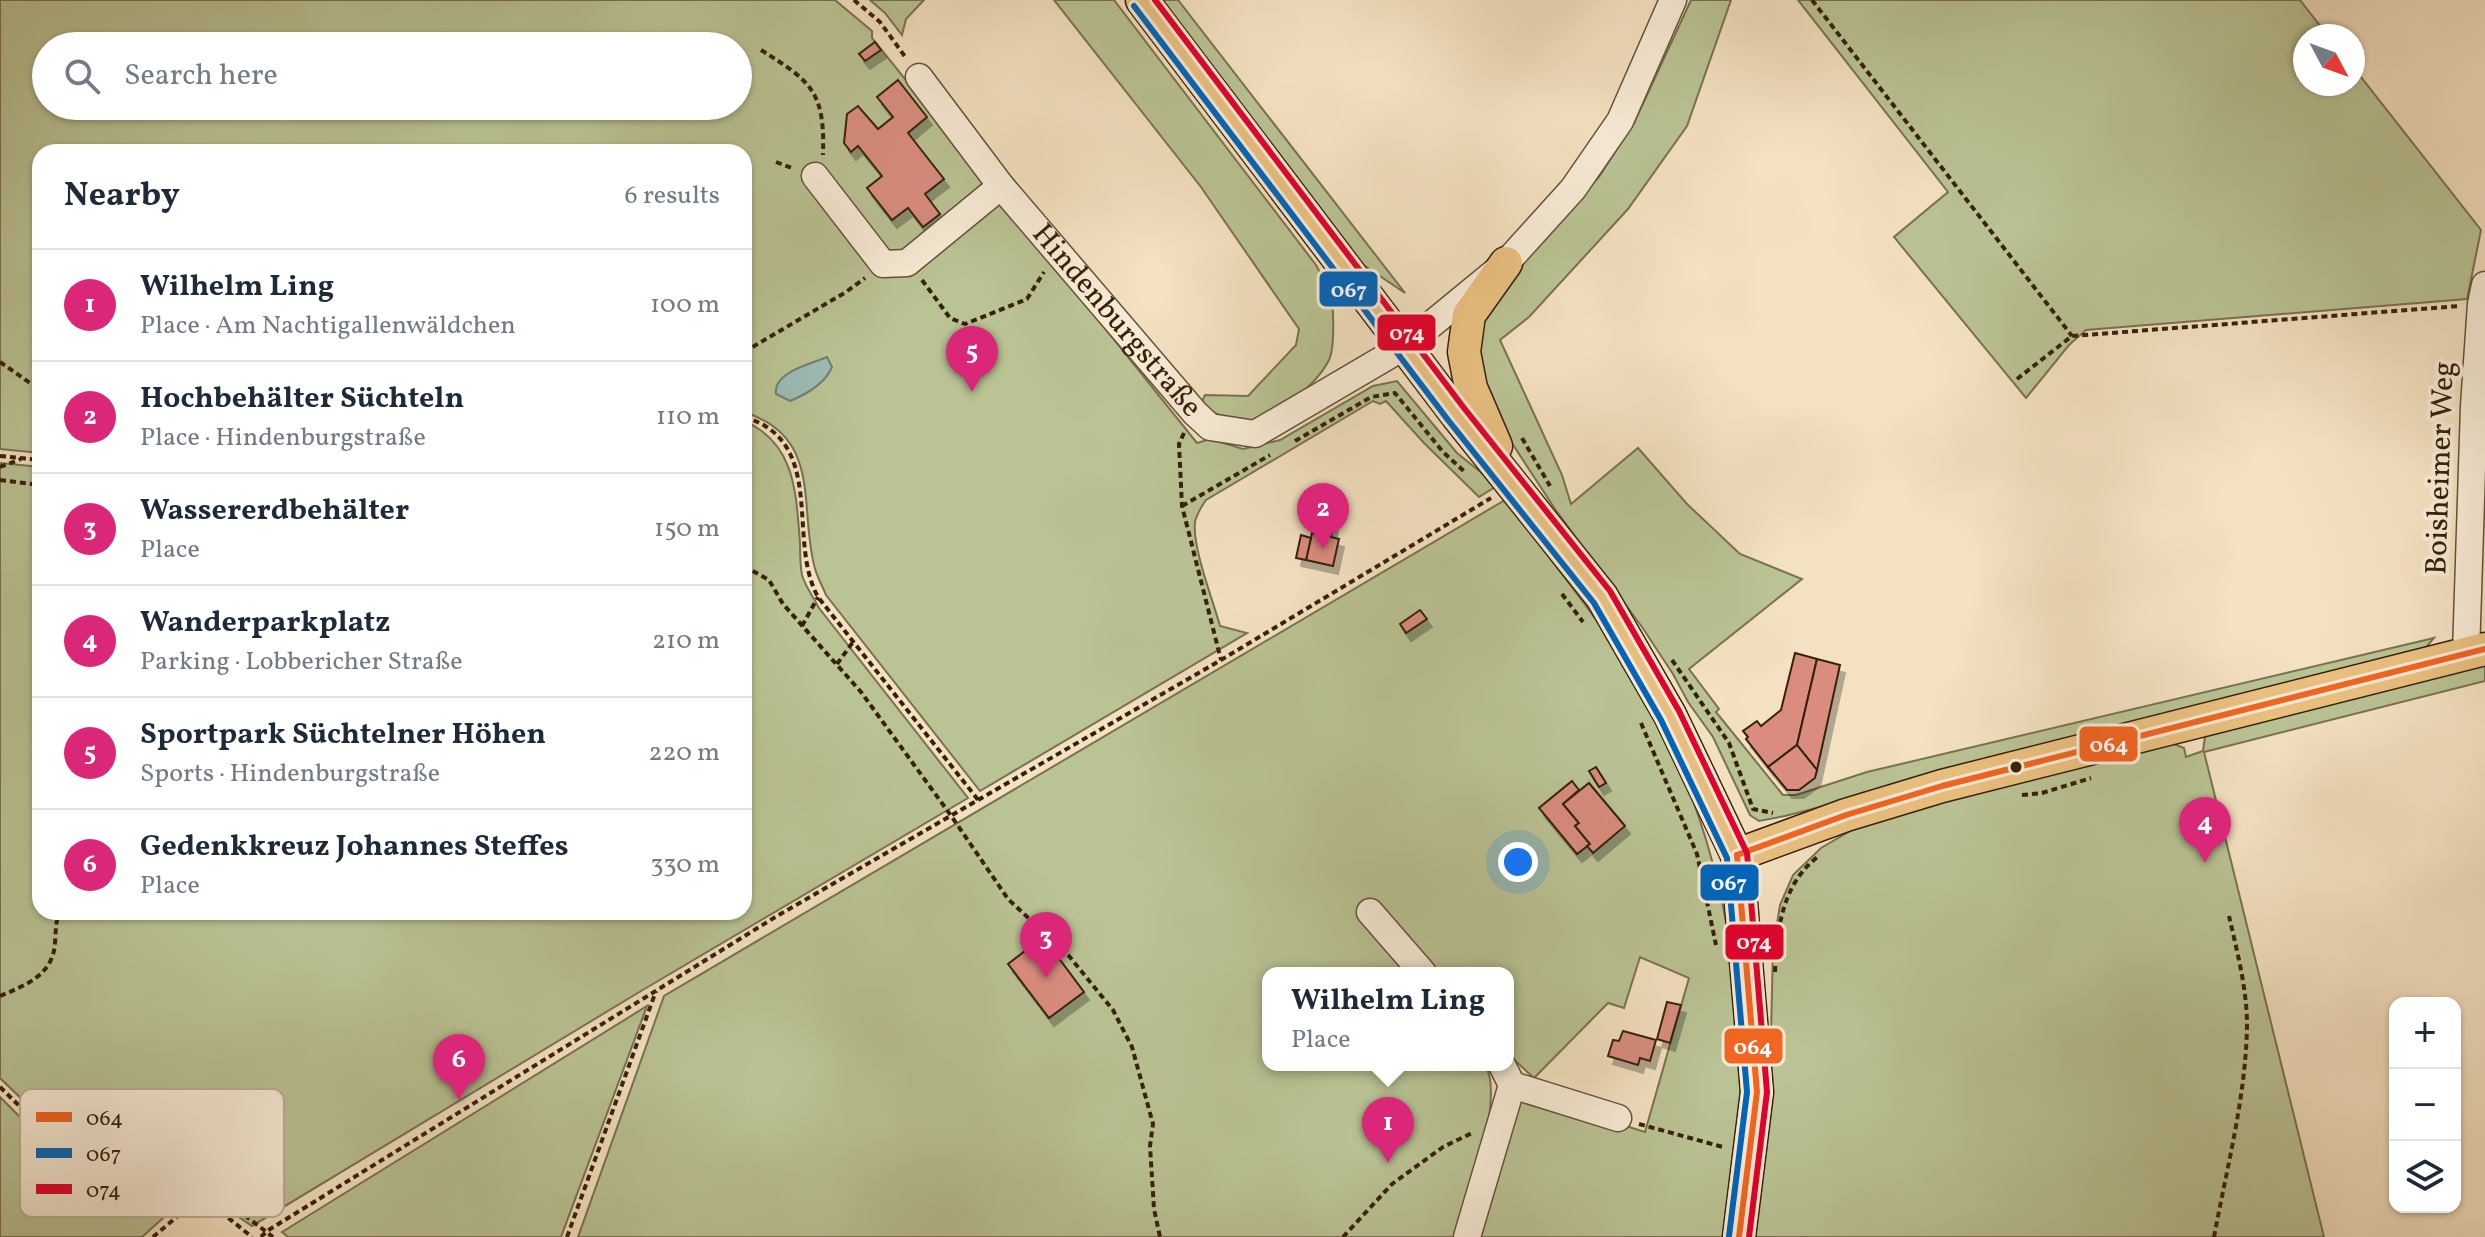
<!DOCTYPE html>
<meta charset="utf-8">
<style>
body{margin:0;font-family:Vollkorn,serif;background:#f2f2f3;color:#1f2937}
.controls{position:absolute;right:24px;bottom:24px;display:grid;overflow:hidden;border-radius:16px;box-shadow:0 2px 6px #0004}
.controls button{width:72px;height:72px;display:grid;place-items:center;padding:0;border:0;border-bottom:2px solid #e0e1e3;background:#fff;color:#1f2937;font:40px sans-serif}
.compass{position:absolute;left:2293px;top:24px;width:72px;height:72px;border-radius:50%;background:#fff;box-shadow:0 2px 6px #0004;rotate:131deg}
.you{position:absolute;left:1518px;top:862px;width:28px;height:28px;margin:-20px;border:6px solid #fff;border-radius:50%;background:#1a73e8;box-shadow:0 0 0 12px #1a73e833}
.badge{display:grid;place-items:center;width:52px;height:52px;border-radius:50%;background:#db2777;color:#fff;font-size:26px;font-weight:700}
.pin{position:absolute;translate:-50% -66px;filter:drop-shadow(0 2px 4px #0008)}
.pin::after{content:'';position:absolute;top:42px;width:28px;height:24px;background:inherit;clip-path:polygon(0 0,100% 0,50% 100%)}
.popup{position:absolute;left:1262px;top:967px;width:252px;height:104px;box-sizing:border-box;display:grid;place-content:center;border-radius:16px;background:#fff;filter:drop-shadow(0 2px 6px #0005);font-size:26px;white-space:nowrap;color:#747a83}
.popup b{font-size:30px;color:#1f2937}
.popup::after{content:'';position:absolute;left:50%;top:100%;margin-left:-16px;border:16px solid transparent;border-top-color:#fff}
.list{margin:0;padding:0;list-style:none}
h2{display:flex;justify-content:space-between;align-items:center;height:104px;margin:0;padding:0 32px;font-size:34px}
h2 small{font-size:26px;font-weight:400;color:#747a83}
.list li{display:grid;grid-template-columns:52px 1fr auto;gap:24px;align-items:center;box-sizing:border-box;height:112px;padding:0 32px;border-top:2px solid #e0e1e3}
.list b{display:block;font-size:30px;white-space:nowrap}
.list p{margin:0;font-size:26px;white-space:nowrap;color:#747a83}
.list em{font-size:26px;font-style:normal;color:#747a83}
.icon{flex:none;width:44px;height:44px;fill:none;stroke:currentColor;stroke-width:2;stroke-linecap:round;stroke-linejoin:round}
.map{position:relative;flex:none;width:2485px;height:1237px;overflow:hidden}
.search{position:absolute;background:#fff;box-shadow:0 2px 6px #0004;left:32px;top:32px;width:720px;height:88px;display:flex;align-items:center;gap:20px;box-sizing:border-box;padding:0 28px;border-radius:44px;color:#747a83;font-size:30px}
.panel{position:absolute;background:#fff;box-shadow:0 2px 6px #0004;left:32px;top:144px;width:720px;height:776px;border-radius:24px}
.map>svg:first-child{display:block}
.green{fill:#bac394;stroke:#787250;stroke-width:2;fill-rule:evenodd}
.water{fill:#9cbcb7;stroke:#737e72;stroke-width:2}
.building{fill:#da8d7f;stroke:#35210b;stroke-width:2;filter:url(#shadow)}
.lines{fill:none;stroke-linecap:round;stroke-linejoin:round}
.minor-casing{stroke:#655138;stroke-width:29}
.major-casing{stroke:#35210b;stroke-width:35}
.path{stroke:#35210b;stroke-width:4;stroke-dasharray:6 4;stroke-linecap:butt}
.minor{stroke:#f8ecd7;stroke-width:26}
.major{stroke:#eac080;stroke-width:32}
.bus-1-casing{stroke:#f8ecd7;stroke-width:12}
.bus-2-casing{stroke:#f8ecd7;stroke-width:12}
.bus-3-casing{stroke:#f8ecd7;stroke-width:12}
.bus-1{stroke:#f26522;stroke-width:6}
.bus-2{stroke:#0065bd;stroke-width:6}
.bus-3{stroke:#e4002b;stroke-width:6}
.bus-dot{fill:#35210b;stroke:#f8ecd7;stroke-width:3}
.labels{text-anchor:middle;dominant-baseline:central;stroke-width:8;stroke-linejoin:round;paint-order:stroke}
.street-label{font-size:30px;fill:#35210b;stroke:#f8ecd7}
.key{fill:#f8ecd7;stroke:#beaf9a;stroke-width:2}
.key-label{font-size:22px;fill:#35210b}
.line-badge{stroke:#f8ecd7;stroke-width:3}
.badge-label{font-size:22px;text-anchor:middle;font-weight:bold;fill:#fff}
</style>
<div class="map">
<svg width="2485" height="1237" viewBox="0 0 2485 1237">
<defs>
<filter id="shadow"><feDropShadow dx="5" dy="8" stdDeviation="0" flood-color="#0004"/></filter>
</defs>
<rect width="100%" height="100%" fill="#f4e1c1"/>
<filter id="stains"><feTurbulence type="fractalNoise" baseFrequency=".0025" numOctaves="4"/><feColorMatrix values="0 0 0 0 .2 0 0 0 0 .09 0 0 0 0 .02 0 0 0 .5 -.17"/></filter>
<radialGradient id="worn" r=".72"><stop offset=".6" stop-color="#630" stop-opacity="0"/><stop offset="1" stop-color="#630" stop-opacity=".3"/></radialGradient>
<g class="green">
<path d="M0,0H835L872,31V38L1197,443L1210,439L1243,449L1280,440L1373,386L1397,381L1457,453L1488,478L1495,487L1479,497L1424,443L1386,401L1380,404L1373,401L1206,500C1201,507 1197,513 1195,522C1192,547 1213,600 1220,626L1247,633L980,791L826,595C822,585 816,575 814,565C799,504 822,437 744,412V152H40V453L0,449ZM46,46H738V106H46Z"/>
<path d="M870,0H924L906,19L902,35L885,13Z"/>
<path d="M1054,0H1114L1316,265C1320,273 1327,283 1330,292C1334,305 1335,347 1329,360C1318,382 1278,418 1252,420C1235,422 1213,415 1201,404L1205,395L1248,396L1296,345L1299,329L1201,187Z"/>
<path d="M1158,0H1178L1405,293L1362,264Z"/>
<path d="M1691,0H1731L1687,126L1628,209L1529,317L1500,340L1562,475L1571,504L1638,448L1687,504L1740,554L1802,579L1689,669L1719,709L1716,712L1783,795H1796L1867,772L2434,638L2421,653L1785,816L1759,821L1750,815L1713,737L1688,702L1673,674L1642,627L1555,509L1489,408L1473,367L1481,311L1494,290L1599,177L1634,123Z"/>
<path d="M1798,0H2300L2328,36H2305V84H2353V67L2481,230L2467,299L2086,330L2069,345L2026,398L1894,237L1948,192Z"/>
<path d="M744,421C796,443 796,494 800,543C800,553 800,565 802,575C805,586 814,598 819,608L968,798L641,991L252,1226L200,1191L132,1184L56,1132L0,1078V463L40,467V912H744Z"/>
<path d="M1505,500C1559,571 1620,643 1660,724C1723,849 1748,996 1739,1135C1737,1169 1729,1203 1724,1237H1472L1519,1103L1534,1097L1645,1132L1689,978L1640,957L1624,1008L1608,1003L1534,1078L1508,1054V973H1268V1065H1485C1505,1095 1469,1200 1460,1237H578L664,996Z"/>
<path d="M2485,664V681L2204,752L2324,1237H1750L1769,1121L1773,948L1780,905L1793,875L1821,848L1857,827L1912,805L2172,743L2184,748L2186,757L2203,751L2205,736Z"/>
<path d="M647,1006L561,1237H288L282,1232Z"/>
<path d="M0,1097L45,1142L126,1196L181,1202L142,1237H0Z"/>
</g>
<path class="water" d="M827,357L832,367C825,384 807,394 790,401L776,394C773,372 811,364 827,357Z"/>
<g class="building">
<path d="M875,42L881,50L865,61L859,54Z"/>
<path d="M898,80L927,117L908,133L944,179L925,194L940,214L923,227L908,208L892,220L867,188L882,176L858,146L851,152L844,143L847,114L858,106L878,129L893,117L877,97Z"/>
<path d="M1328,515L1333,520L1331,537L1339,539L1333,566L1306,560L1312,533L1320,535L1323,518Z"/>
<path d="M1301,535L1311,538L1306,560L1296,558Z"/>
<path d="M1420,610L1427,619L1406,633L1400,624Z"/>
<path d="M1795,653L1817,659L1797,745L1768,767L1746,739L1748,737L1743,731L1757,721L1761,726L1781,710Z"/>
<path d="M1817,659L1840,665L1817,770L1797,745Z"/>
<path d="M1797,745L1817,770L1815,778L1799,790H1787L1768,767Z"/>
<path d="M1596,767L1606,783L1599,787L1589,771Z"/>
<path d="M1572,781L1579,790L1563,804L1579,823L1575,826L1590,844L1577,854L1539,808Z"/>
<path d="M1589,783L1625,826L1593,853L1587,846L1590,844L1575,826L1579,823L1563,804Z"/>
<path d="M1043,937L1084,992L1049,1018L1008,964Z"/>
<path d="M1667,1002L1681,1005L1670,1043L1657,1039Z"/>
<path d="M1623,1031L1656,1040L1650,1061L1640,1058L1638,1065L1608,1056L1613,1040L1619,1041Z"/>
</g>
<g class="lines">
<defs>
<g id="minor">
<path id="s1" d="M919,77L1001,186L1195,413L1210,427L1255,434L1405,346L1506,263L1573,189L1620,121L1673,0"/>
<path d="M815,176L883,264L907,263L1001,186"/>
<path d="M2466,654L2474,406L2481,304L2485,285"/>
<path d="M1370,912L1423,973"/>
<path d="M1512,1085L1618,1118"/>
<path d="M1467,1237L1512,1085L1502,1065"/>
</g>
<g id="major">
<path d="M1142,0L1456,414L1602,597L1670,715L1737,855L1757,1092L1739,1237"/>
<path d="M1496,446L1471,388L1464,352L1469,315L1506,263"/>
<path d="M1737,855L1846,815L1942,786L2485,649"/>
</g>
</defs>
<use href="#minor" class="minor-casing"/>
<use href="#major" class="major-casing"/>
<g class="path">
<path d="M854,0L880,22L906,58"/>
<path d="M1812,0L2072,336"/>
<path d="M761,50C812,82 825,92 823,155"/>
<path d="M776,162L792,168"/>
<path d="M922,280L950,318L965,324L1027,299L1044,272"/>
<path d="M744,352L846,292L865,278"/>
<path d="M0,362L40,390"/>
<path d="M2017,379L2072,336L2459,306"/>
<path d="M744,417C828,441 786,540 818,597L979,801"/>
<path d="M1184,433L1179,444L1182,506L1221,660"/>
<path d="M1522,438L1550,486"/>
<path d="M1295,441L1371,397L1395,393L1443,452L1466,473"/>
<path d="M0,456L40,460"/>
<path d="M0,467L21,459"/>
<path d="M0,480L40,485"/>
<path d="M1182,506L1270,455"/>
<path d="M744,566L769,580L783,604L861,692L952,817L1008,899L1069,956L1113,1010L1132,1047L1153,1124L1150,1146L1154,1209L1160,1237"/>
<path d="M1562,594L1583,622"/>
<path d="M802,626L818,597"/>
<path d="M1672,660L1729,743L1753,809L1773,813"/>
<path d="M837,664L853,642"/>
<path d="M1641,723L1697,854L1716,945"/>
<path d="M2022,795L2042,793L2091,778"/>
<path d="M1775,972C1777,928 1782,883 1820,855"/>
<path d="M0,996C26,985 53,975 55,943C56,932 55,922 60,912"/>
<path d="M0,1087L49,1135L131,1191L198,1199L217,1194L273,1237"/>
<path d="M1639,1124L1723,1147"/>
<path d="M205,1199L252,1237"/>
<path d="M153,1237L198,1199"/>
<path d="M261,1237L267,1231L777,916L1221,660L1491,498"/>
<path d="M567,1237L656,991"/>
<path d="M1343,1237L1392,1184L1443,1147L1472,1133"/>
<path d="M2214,1237C2227,1167 2246,1096 2247,1025C2247,989 2237,951 2229,916"/>
</g>
<use href="#minor" class="minor"/>
<use href="#major" class="major"/>
<defs>
<g id="bus-1">
<path d="M1737,855L1846,815L1942,786L2485,649"/>
<path d="M1737,855L1757,1092L1739,1237"/>
</g>
<path id="bus-2" d="M1134,6L1448,420L1594,603L1661,720L1727,858L1747,1092L1729,1236"/>
<path id="bus-3" d="M1155,0L1464,408L1610,591L1679,711L1747,853L1767,1092L1749,1237"/>
</defs>
<use href="#bus-1" class="bus-1-casing"/>
<use href="#bus-2" class="bus-2-casing"/>
<use href="#bus-3" class="bus-3-casing"/>
<use href="#bus-1" class="bus-1"/>
<use href="#bus-2" class="bus-2"/>
<use href="#bus-3" class="bus-3"/>
</g>
<circle class="bus-dot" cx="2016" cy="767" r="7"/>
<g class="labels">
<g class="street-label">
<text stroke="none"><textPath href="#s1" startOffset="314">Hindenburgstraße</textPath></text>
<text transform="translate(2441 468) rotate(-88)">Boisheimer Weg</text>
</g>
</g>
<rect x="20" y="1089" width="264" height="128" rx="12" class="key"/>
<rect x="36" y="1112" width="36" height="10" fill="#f26522"/>
<rect x="36" y="1148" width="36" height="10" fill="#0065bd"/>
<rect x="36" y="1184" width="36" height="10" fill="#e4002b"/>
<g class="key-label">
<text x="86" y="1125">064</text>
<text x="86" y="1161">067</text>
<text x="86" y="1197">074</text>
</g>
<g class="line-badge">
<rect x="1318" y="270" width="61" height="38" rx="8" fill="#0065bd"/>
<rect x="1376" y="313" width="61" height="39" rx="8" fill="#e4002b"/>
<rect x="2078" y="725" width="61" height="38" rx="8" fill="#f26522"/>
<rect x="1699" y="863" width="61" height="39" rx="8" fill="#0065bd"/>
<rect x="1724" y="923" width="61" height="38" rx="8" fill="#e4002b"/>
<rect x="1723" y="1027" width="61" height="38" rx="8" fill="#f26522"/>
</g>
<g class="badge-label">
<text x="1349" y="297">067</text>
<text x="1407" y="340">074</text>
<text x="2109" y="752">064</text>
<text x="1729" y="890">067</text>
<text x="1754" y="949">074</text>
<text x="1753" y="1054">064</text>
</g>
<rect width="100%" height="100%" filter="url(#stains)"/>
<rect width="100%" height="100%" fill="url(#worn)"/>
</svg>
<div class="controls">
<button>+</button>
<button>−</button>
<button><svg class="icon" aria-label="layers" viewBox="0 0 24 24"><path d="M12 4l9 5-9 5-9-5zM3 14l9 5 9-5"/></svg></button>
</div>
<svg class="compass" viewBox="-18 -18 36 36"><path d="M0-13l5 13h-10z" fill="#e53935"/><path d="M0 13l5-13h-10z" fill="#747a83"/></svg>
<div class="you"></div>
<div class="pin badge" style="left:1388px;top:1163px">1</div>
<div class="popup"><b>Wilhelm Ling</b>Place</div>
<div class="pin badge" style="left:1323px;top:549px">2</div>
<div class="pin badge" style="left:1046px;top:978px">3</div>
<div class="pin badge" style="left:2205px;top:863px">4</div>
<div class="pin badge" style="left:972px;top:392px">5</div>
<div class="pin badge" style="left:459px;top:1100px">6</div>
<div class="search"><svg class="icon" aria-label="search" viewBox="0 0 24 24"><circle cx="10" cy="10" r="6"/><path d="M15 15l6 6"/></svg>Search here</div>
<section class="panel">
<h2>Nearby<small>6 results</small></h2>
<ul class="list">
<li><span class="badge">1</span><div><b>Wilhelm Ling</b><p>Place · Am Nachtigallenwäldchen</p></div><em>100 m</em></li>
<li><span class="badge">2</span><div><b>Hochbehälter Süchteln</b><p>Place · Hindenburgstraße</p></div><em>110 m</em></li>
<li><span class="badge">3</span><div><b>Wassererdbehälter</b><p>Place</p></div><em>150 m</em></li>
<li><span class="badge">4</span><div><b>Wanderparkplatz</b><p>Parking · Lobbericher Straße</p></div><em>210 m</em></li>
<li><span class="badge">5</span><div><b>Sportpark Süchtelner Höhen</b><p>Sports · Hindenburgstraße</p></div><em>220 m</em></li>
<li><span class="badge">6</span><div><b>Gedenkkreuz Johannes Steffes</b><p>Place</p></div><em>330 m</em></li>
</ul>
</section>
</div>
